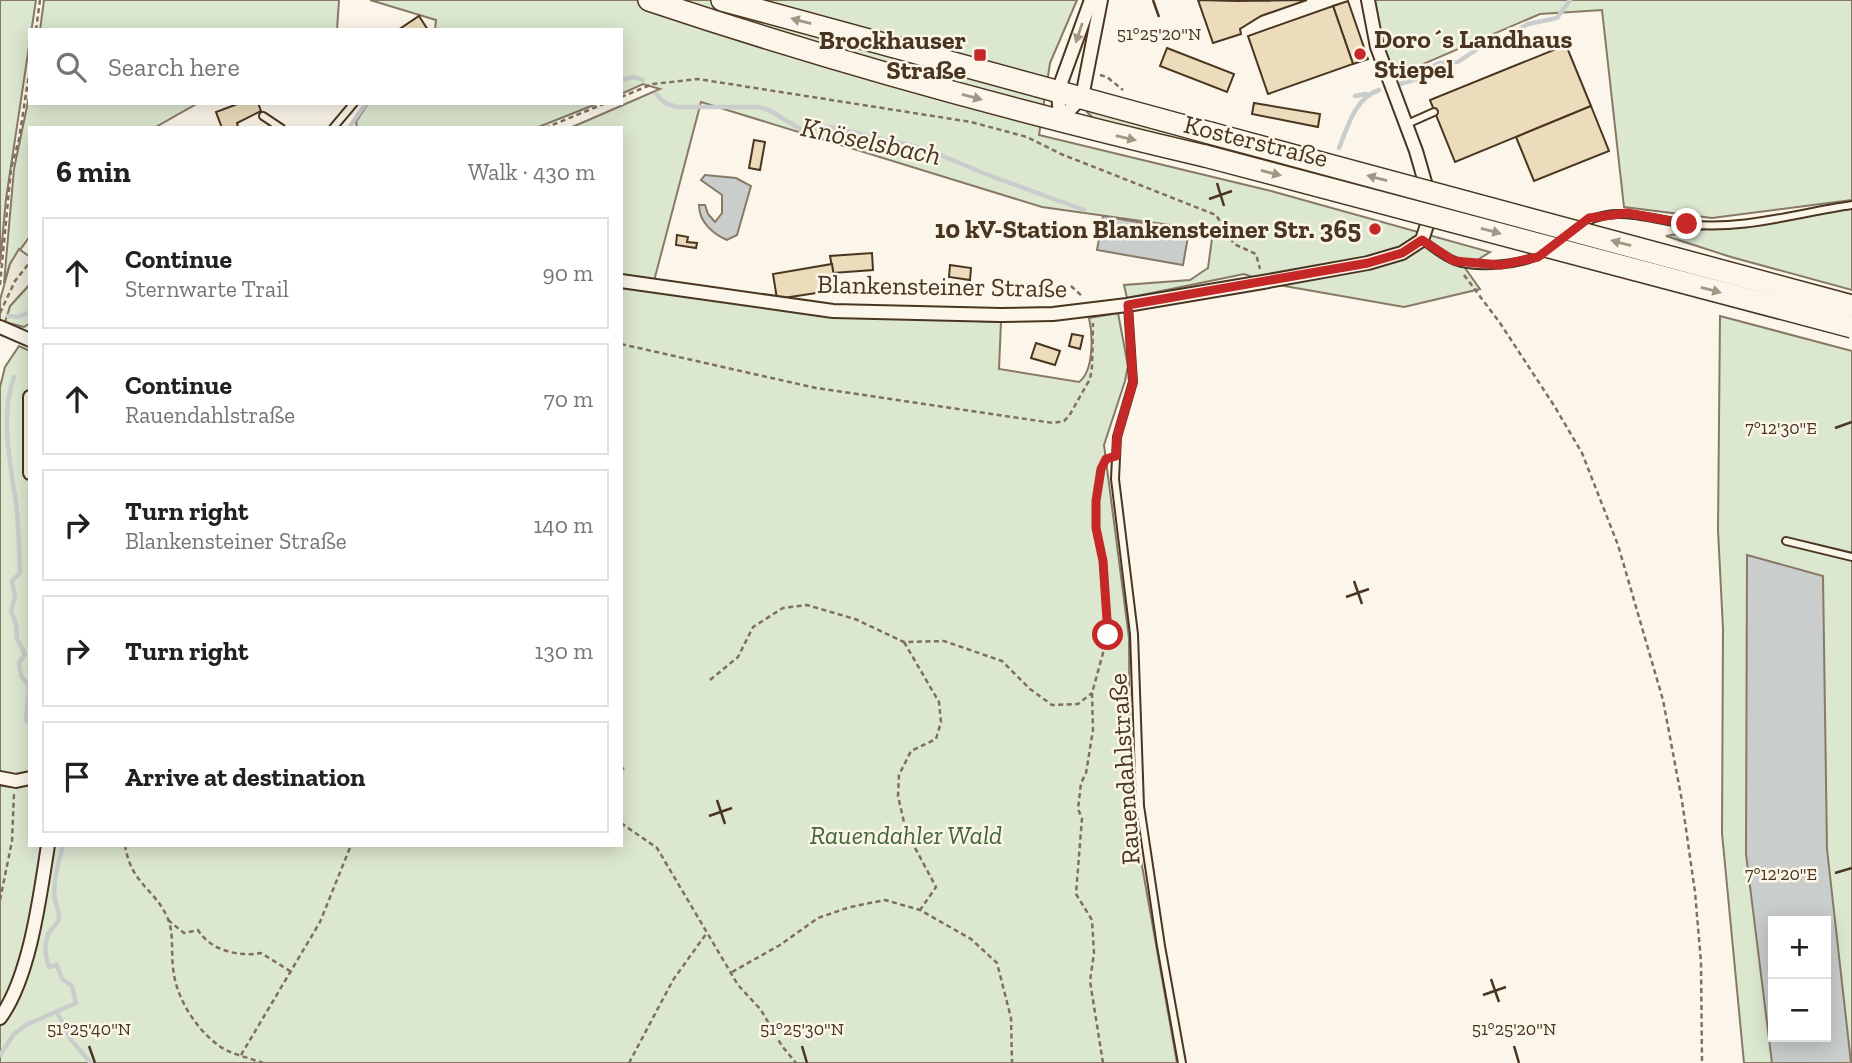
<!DOCTYPE html>
<meta charset="utf-8">
<style>
body{margin:0;font-family:"Zilla Slab",serif;background:#f6f6f6;color:#202124}
.controls{position:absolute;right:21px;bottom:21px;display:grid;overflow:hidden;border-radius:0px;box-shadow:0 4px 18px #0003}
.controls button{width:63px;height:63px;display:grid;place-items:center;padding:0;border:0;border-bottom:2px solid #e0e0e0;background:#fff;color:#202124;font:35px sans-serif}
.stop{position:absolute;width:21px;height:21px;margin:-16px;border:5px solid #c62828;border-radius:50%;background:#fff}
.stop.end{background:#c62828;border-color:#fff;box-shadow:0 2px 7px #0008}
.list{margin:0;padding:0;list-style:none}
h2{display:flex;justify-content:space-between;align-items:center;height:91px;margin:0;padding:0 28px;font-size:30px}
h2 small{font-size:23px;font-weight:400;color:#757577}
.list li{display:grid;grid-template-columns:46px 1fr auto;gap:21px;align-items:center;box-sizing:border-box;height:112px;margin:0 14px 14px;padding:0 14px;border:2px solid #e0e0e0;border-radius:0px}
.list b{display:block;font-size:26px;white-space:nowrap}
.list p{margin:0;font-size:23px;white-space:nowrap;color:#757577}
.list em{font-size:23px;font-style:normal;color:#757577}
.icon{flex:none;width:38px;height:38px;fill:none;stroke:currentColor;stroke-width:2;stroke-linecap:round;stroke-linejoin:round}
.map{position:relative;flex:none;width:1852px;height:1063px;overflow:hidden}
.search{position:absolute;background:#fff;box-shadow:0 4px 18px #0003;left:28px;top:28px;width:595px;height:77px;display:flex;align-items:center;gap:18px;box-sizing:border-box;padding:0 24px;border-radius:0px;color:#757577;font-size:26px}
.panel{position:absolute;background:#fff;box-shadow:0 4px 18px #0003;left:28px;top:126px;width:595px;height:721px;border-radius:0px}
.map>svg:first-child{display:block}
.green{fill:#dce7d0;stroke:#887966;stroke-width:2;fill-rule:evenodd}
.parking{fill:#ede7d9;stroke:#887966;stroke-width:2}
.water{fill:#c9cecd;stroke:#887966;stroke-width:2;fill-rule:evenodd}
.lines{fill:none;stroke-linecap:round;stroke-linejoin:round}
.stream{stroke:#c9cecd;stroke-width:4.5}
.building{fill:#ecdcbc;stroke:#4a3520;stroke-width:2}
.lane-casing{stroke:#4a3520;stroke-width:10}
.street-casing{stroke:#4a3520;stroke-width:16}
.primary-casing{stroke:#4a3520;stroke-width:24}
.path{stroke:#7f6f5c;stroke-width:2.5;stroke-dasharray:5 3.5;stroke-linecap:butt}
.lane{stroke:#fbf6e9;stroke-width:6}
.street{stroke:#fbf6e9;stroke-width:12}
.primary{stroke:#fbf6e9;stroke-width:21}
.primary-bridge-casing{stroke:#4a3520;stroke-width:24;stroke-linecap:butt}
.primary-bridge{stroke:#fbf6e9;stroke-width:21}
.oneway{fill:#a29684}
.route{stroke:#c62828;stroke-width:9}
.ticks{fill:none;stroke:#4a3520;stroke-width:2.5}
.poi-dot{fill:#c62828;stroke:#fbf6e9;stroke-width:2.5}
.labels{text-anchor:middle;dominant-baseline:central;stroke-width:5;stroke-linejoin:round;paint-order:stroke}
.poi-label{font-size:26px;font-weight:bold;fill:#4a3520;stroke:#fbf6e9;text-anchor:end}
.street-label{font-size:26px;fill:#4a3520;stroke:#fbf6e9}
.park-label{font-size:26px;font-style:italic;fill:#436837;stroke:#fbf6e9}
.water-label{font-size:28px;font-style:italic;fill:#4a3520;stroke:#fbf6e9}
.ticks-label{font-size:18px;text-anchor:middle;fill:#4a3520;stroke:#fbf6e9;stroke-width:5;stroke-linejoin:round;paint-order:stroke}
</style>
<div class="map">
<svg width="1852" height="1063" viewBox="0 0 1852 1063">
<rect width="100%" height="100%" fill="#fbf6e9"/>
<g class="green">
<path d="M0,0H36L6,199L0,264Z"/>
<path d="M44,0H339L337,30H40Z"/>
<path d="M370,0H1077L1050,63L1039,135L1271,191L1490,252L1465,268L1480,289L1404,307L1273,284L1244,274L1127,298L1124,285L1190,280L1208,268L1213,231L1042,207L701,102L654,281L621,276V128H570L660,89L643,84L621,94V30H435L436,20Z"/>
<path d="M1371,0H1852V200L1712,218L1624,207L1602,10L1540,14L1393,77L1381,44Z"/>
<path d="M30,92V103H198L154,128H30V236L10,264L4,283L14,169Z"/>
<path d="M368,103H599L536,128H357L356,122Z"/>
<path d="M1089,110L1217,143L1216,151L1094,119L1087,112Z"/>
<path d="M1852,203V290L1731,257L1666,236Z"/>
<path d="M30,284V323L24,327L5,322L10,306Z"/>
<path d="M621,286L831,315L1001,322L999,369L1079,382C1094,371 1093,335 1089,318L1118,313L1128,366L1125,381L1104,445L1129,638L1130,798L1177,1063H0V387L5,367L19,346L30,351V845H621Z"/>
<path d="M1720,316L1852,351V1063H1744L1722,833L1723,629L1718,530ZM1773,921H1826V1037H1773Z"/>
</g>
<path class="parking" d="M19,249L30,257V284L10,306L5,322L0,320V300L10,264Z"/>
<g class="water">
<path d="M705,175L736,178L751,186L737,235L727,240C713,234 699,222 699,205H705L708,214L715,222L722,213V195L701,180Z"/>
<path d="M1103,216L1189,231L1183,265L1097,250Z"/>
<path d="M1747,555L1823,576L1827,849L1851,1063H1772L1746,854ZM1826,921V1037H1773V921Z"/>
</g>
<g class="lines">
<g class="stream">
<path d="M1432,67L1439,63L1458,62L1480,47L1504,38L1528,24L1557,18L1570,0"/>
<path d="M621,80L634,77L643,80"/>
<path d="M1400,84L1423,77"/>
<path d="M656,94L665,103L677,107H758L769,110L800,129L830,127L926,149L988,175L1084,210"/>
<path d="M1355,96L1366,94"/>
<path d="M349,128L366,103"/>
<path d="M1339,148C1348,126 1355,98 1379,90"/>
<path d="M8,316L18,317L30,312"/>
<path d="M14,377C0,415 10,462 16,503C19,526 19,550 20,573L12,581L15,597L11,611L16,624L17,639L25,654L19,663L21,676L29,686L26,720L30,724"/>
<path d="M57,1012L71,1040L91,1063"/>
<path d="M0,1055L14,1034L26,1025L76,1003L72,986L62,979L57,965L49,967C45,956 43,940 51,930C55,925 59,923 59,916C59,910 56,906 55,900C52,884 59,861 63,845"/>
</g>
</g>
<g class="building">
<path d="M1198,0L1238,1L1307,0L1261,16L1240,29L1241,34L1213,43Z"/>
<path d="M1348,1L1368,59L1353,64L1333,6Z"/>
<path d="M1333,6L1353,64L1268,94L1248,36Z"/>
<path d="M419,16L428,30H398Z"/>
<path d="M1566,45L1591,106L1455,162L1430,100Z"/>
<path d="M1167,48L1234,74L1227,92L1160,66Z"/>
<path d="M240,103H258L261,111L237,123L238,127L222,128L216,112Z"/>
<path d="M1254,103L1320,114L1318,127L1252,114Z"/>
<path d="M1591,106L1609,151L1534,181L1516,137Z"/>
<path d="M754,140L765,142L760,170L749,168Z"/>
<path d="M677,235L688,237L687,242L697,243L696,248L676,245Z"/>
<path d="M872,253L873,270L833,273L830,256Z"/>
<path d="M832,264L836,290L777,299L773,274Z"/>
<path d="M950,265L971,268L970,280L949,277Z"/>
<path d="M1072,334L1083,336L1080,349L1069,346Z"/>
<path d="M1036,343L1060,351L1055,365L1031,358Z"/>
</g>
<g class="lines">
<defs>
<g id="lane">
<path d="M263,116L281,128"/>
<path d="M1407,124L1434,112"/>
<path d="M333,128L354,103"/>
<path d="M1577,228C1610,202 1648,219 1686,224C1741,231 1797,213 1852,205"/>
<path d="M1422,240C1432,247 1444,257 1455,261C1477,269 1527,265 1546,251"/>
<path d="M1128,306L1133,382L1117,437L1115,479L1134,634L1140,806L1161,946L1182,1063"/>
<path d="M1786,541L1852,557"/>
</g>
<g id="street">
<path d="M1060,120L1082,97L1101,0"/>
<path d="M1060,120L1058,91L1091,0"/>
<path d="M621,281L833,311L1001,315L1053,314L1127,305L1263,282L1368,263L1402,253L1422,240L1429,219V196L1416,151L1377,47L1368,0"/>
<path d="M0,327L30,340"/>
<path d="M30,397V473"/>
<path d="M0,778L16,781L30,778"/>
<path d="M0,1018C30,977 40,896 48,845"/>
</g>
<g id="primary">
<path d="M649,0C831,61 1017,112 1205,156"/>
<path d="M722,0L1210,133"/>
</g>
</defs>
<use href="#lane" class="lane-casing"/>
<use href="#street" class="street-casing"/>
<use href="#primary" class="primary-casing"/>
<g class="path">
<path d="M36,30L40,0"/>
<path d="M1100,75L1107,77L1123,90"/>
<path d="M621,97L653,84L698,79L971,122L1027,137L1061,154L1216,215L1234,244L1256,254L1260,269"/>
<path d="M545,128L606,103"/>
<path d="M1464,275L1500,323L1555,407L1582,453L1618,545L1663,700L1682,801L1695,892L1701,962L1702,1063"/>
<path d="M0,285L11,169L19,139L30,68"/>
<path d="M1071,286L1083,297"/>
<path d="M0,313L15,281L30,262"/>
<path d="M621,344L816,388L1053,423L1064,421L1069,416L1090,379L1092,367L1093,323"/>
<path d="M904,642L939,702L941,722L936,739L911,751L899,775L898,796L906,831L936,887L920,910"/>
<path d="M710,680L738,657L753,627L783,608L807,605L855,619L904,642L944,641L1002,661L1030,689L1052,705L1078,704L1092,693"/>
<path d="M621,770L624,768"/>
<path d="M621,823L657,848L738,985L761,1010L782,1046L796,1063"/>
<path d="M125,845C131,885 155,888 168,919C174,934 171,951 173,967C175,996 195,1028 218,1045C229,1054 250,1058 263,1063"/>
<path d="M0,900L12,841L14,793"/>
<path d="M168,920L184,933L198,930C211,951 239,957 261,953L290,971"/>
<path d="M732,972L780,945L818,918L850,907L885,900L920,910L971,939L997,963L1011,1018L1012,1063"/>
<path d="M241,1055L320,922L351,845"/>
<path d="M629,1063L673,980L706,934"/>
<path d="M1103,1063L1090,981L1094,953L1092,920L1076,894L1082,818L1078,809L1081,783L1086,773L1093,730L1092,693L1108,635L1103,561L1096,528V501L1101,469L1105,460"/>
</g>
<use href="#lane" class="lane"/>
<use href="#street" class="street"/>
<use href="#primary" class="primary"/>
<defs>
<g id="primary-bridge">
<path d="M1210,133L1852,306"/>
<path d="M1205,156L1852,327"/>
</g>
</defs>
<use href="#primary-bridge" class="primary-bridge-casing"/>
<use href="#primary-bridge" class="primary-bridge"/>
</g>
<defs><path id="oneway-solid" d="M-6-.8H1V-3.2L6.5 0L1 3.2V.8H-6Z" transform="scale(1.75)"/></defs>
<g class="oneway">
<use href="#oneway-solid" transform="translate(801 21) rotate(-165)"/>
<use href="#oneway-solid" transform="translate(1079 33) rotate(109)"/>
<use href="#oneway-solid" transform="translate(972 97) rotate(15)"/>
<use href="#oneway-solid" transform="translate(1126 138) rotate(13)"/>
<use href="#oneway-solid" transform="translate(1271 173) rotate(14)"/>
<use href="#oneway-solid" transform="translate(1377 178) rotate(-165)"/>
<use href="#oneway-solid" transform="translate(1491 231) rotate(15)"/>
<use href="#oneway-solid" transform="translate(1621 243) rotate(-165)"/>
<use href="#oneway-solid" transform="translate(1711 290) rotate(15)"/>
</g>
<g class="lines">
<path class="route" d="M1108,635L1103,561L1096,528V501L1101,469L1106,459L1116,456L1117,437L1133,382L1128,305L1368,263L1402,253L1422,240L1454,261L1501,265L1538,257L1589,218L1627,213L1687,224"/>
</g>
<path class="ticks" d="M1153,0L1159,17M1217,183L1224,206M1209,199L1232,191M1835,428L1852,422M1354,581L1362,604M1346,597L1369,589M717,800L725,824M709,816L732,808M1835,873L1852,868M1491,979L1499,1002M1483,995L1506,987M89,1046L95,1063M802,1046L807,1063M1514,1046L1519,1063"/>
<g class="poi-dot">
<circle cx="1360" cy="54" r="7"/>
<rect x="973" y="48" width="14" height="14" rx="3.5"/>
<circle cx="1375" cy="229" r="7"/>
</g>
<g class="labels">
<g class="poi-label">
<text x="1374" y="39" text-anchor="start">Doro´s Landhaus<tspan x="1374" dy="30">Stiepel</tspan></text>
<text x="966" y="40">Brockhauser<tspan x="966" dy="30">Straße</tspan></text>
<text x="1361" y="229">10 kV-Station Blankensteiner Str. 365</text>
</g>
<g class="street-label">
<text transform="translate(1256 141) rotate(14)">Kosterstraße</text>
<text transform="translate(942 286) rotate(1)">Blankensteiner Straße</text>
<text transform="translate(1124 769) rotate(-94)">Rauendahlstraße</text>
</g>
<g class="park-label">
<text x="906" y="835">Rauendahler Wald</text>
</g>
<g class="water-label">
<text transform="translate(871 141) rotate(12)">Knöselsbach</text>
</g>
</g>
<g class="ticks-label">
<text x="1159" y="40">51°25'20"N</text>
<text x="1781" y="434">7°12'30"E</text>
<text x="1781" y="880">7°12'20"E</text>
<text x="89" y="1035">51°25'40"N</text>
<text x="802" y="1035">51°25'30"N</text>
<text x="1514" y="1035">51°25'20"N</text>
</g>
</svg>
<div class="controls">
<button>+</button>
<button>−</button>
</div>
<div class="stop" style="left:1108px;top:635px"></div>
<div class="stop end" style="left:1687px;top:224px"></div>
<div class="search"><svg class="icon" aria-label="search" viewBox="0 0 24 24"><circle cx="10" cy="10" r="6"/><path d="M15 15l6 6"/></svg>Search here</div>
<section class="panel">
<h2>6 min<small>Walk · 430 m</small></h2>
<ul class="list">
<li><svg class="icon" aria-label="ahead" viewBox="0 0 24 24"><path d="M12 20V5M6 11l6-6 6 6"/></svg><div><b>Continue</b><p>Sternwarte Trail</p></div><em>90 m</em></li>
<li><svg class="icon" aria-label="ahead" viewBox="0 0 24 24"><path d="M12 20V5M6 11l6-6 6 6"/></svg><div><b>Continue</b><p>Rauendahlstraße</p></div><em>70 m</em></li>
<li><svg class="icon" aria-label="right" viewBox="0 0 24 24"><path d="M7 20v-9h11M14 6l5 5-5 5"/></svg><div><b>Turn right</b><p>Blankensteiner Straße</p></div><em>140 m</em></li>
<li><svg class="icon" aria-label="right" viewBox="0 0 24 24"><path d="M7 20v-9h11M14 6l5 5-5 5"/></svg><div><b>Turn right</b></div><em>130 m</em></li>
<li><svg class="icon" aria-label="arrive" viewBox="0 0 24 24"><path d="M6 21V4h12l-3 4 3 4H6"/></svg><div><b>Arrive at destination</b></div></li>
</ul>
</section>
</div>
